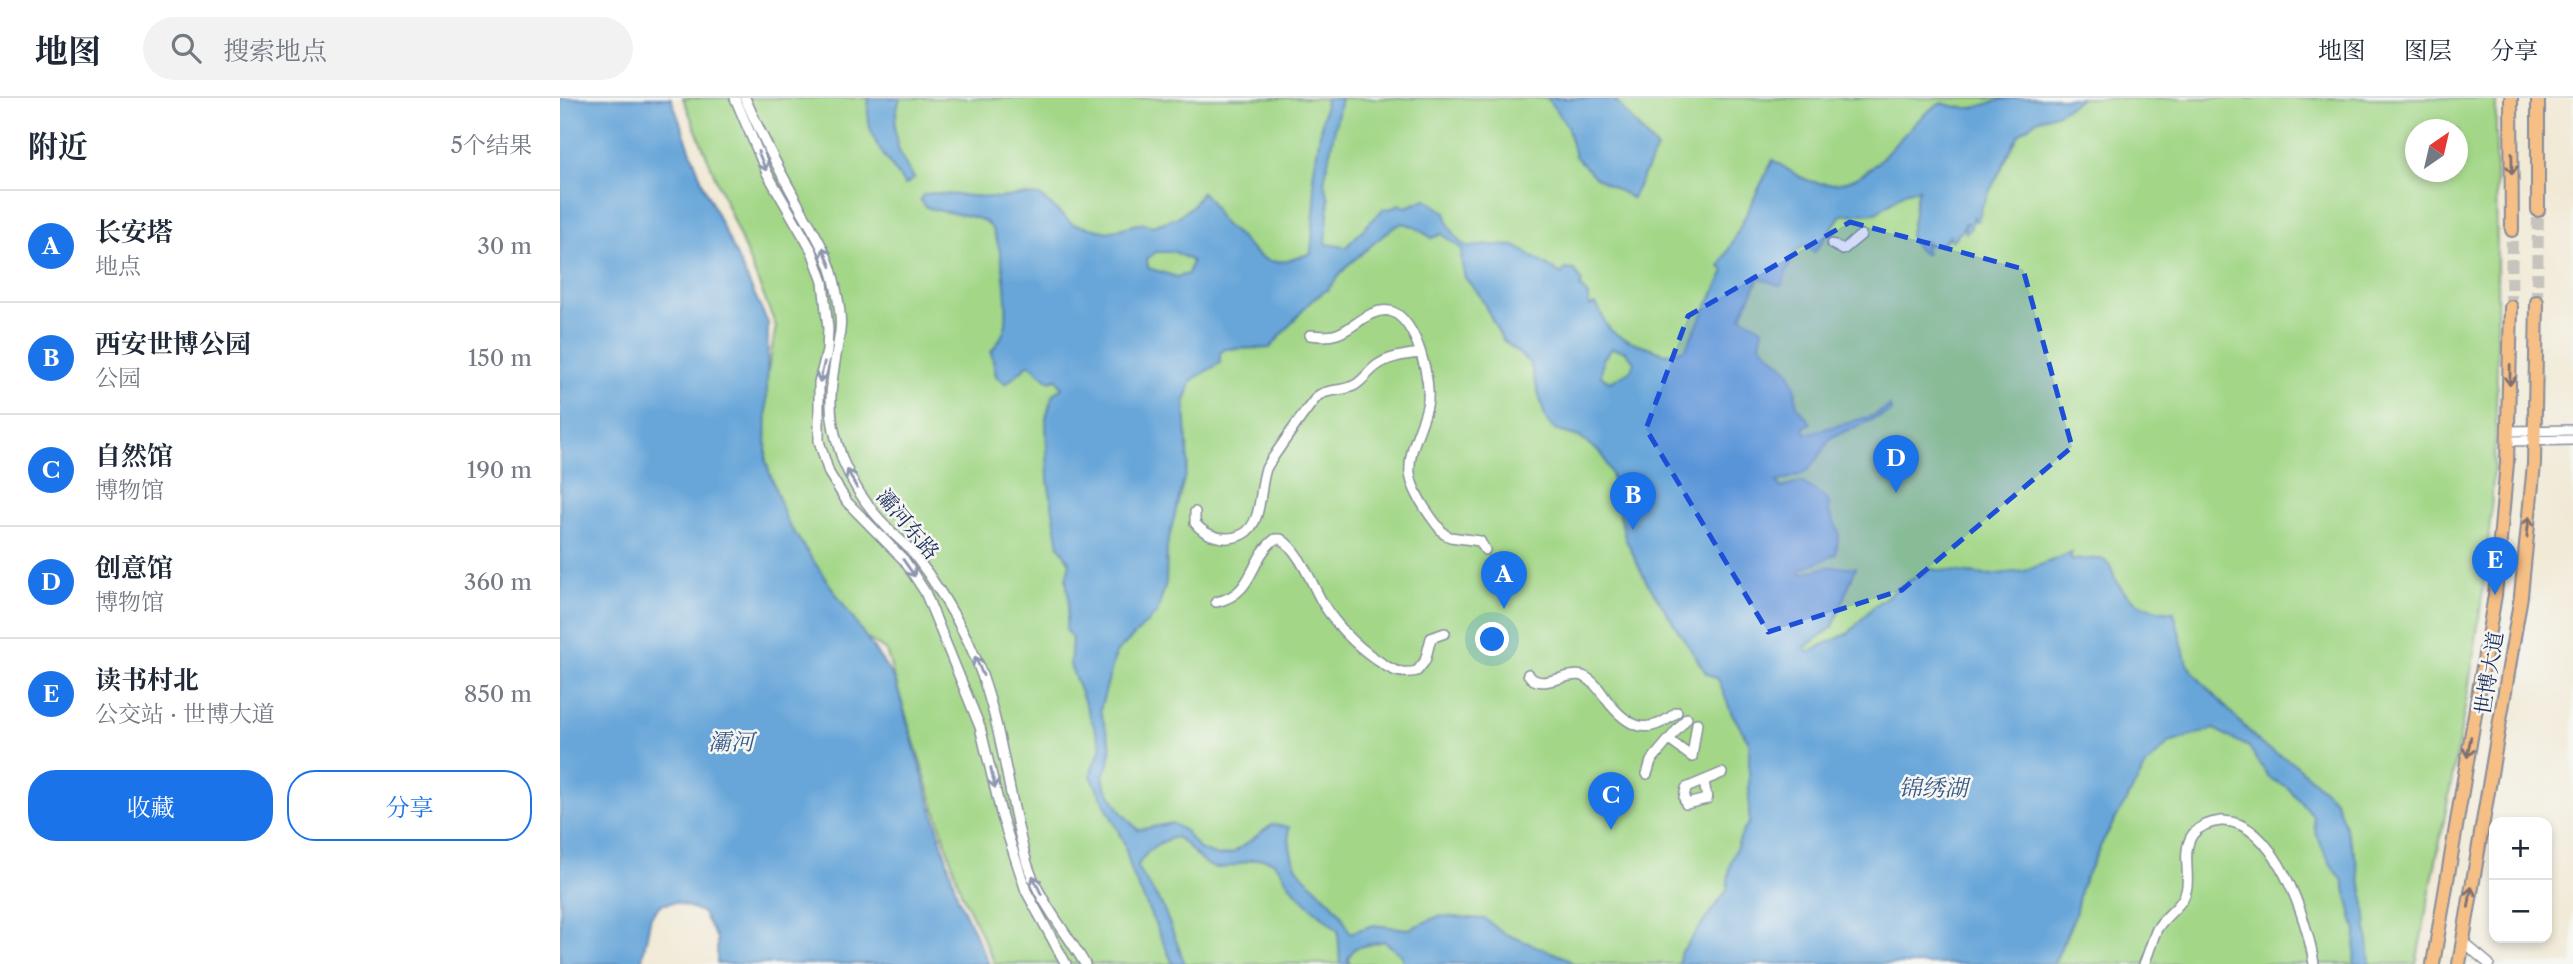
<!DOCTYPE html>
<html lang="zh">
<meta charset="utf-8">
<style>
body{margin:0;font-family:"Libre Caslon Text","Noto Serif SC",serif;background:#f2f2f3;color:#1f2937}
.controls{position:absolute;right:21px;bottom:21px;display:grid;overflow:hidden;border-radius:14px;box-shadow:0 4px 10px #0003}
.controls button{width:63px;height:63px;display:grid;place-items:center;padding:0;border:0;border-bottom:2px solid #e0e1e3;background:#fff;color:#1f2937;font:35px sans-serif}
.compass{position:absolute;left:1845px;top:21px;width:63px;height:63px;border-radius:50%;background:#fff;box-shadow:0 4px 10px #0003;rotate:34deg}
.you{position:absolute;left:933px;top:542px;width:24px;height:24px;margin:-18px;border:5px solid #fff;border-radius:50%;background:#1a73e8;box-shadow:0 0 0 10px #1a73e833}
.badge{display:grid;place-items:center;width:46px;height:46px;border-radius:50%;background:#1a73e8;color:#fff;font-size:23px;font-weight:700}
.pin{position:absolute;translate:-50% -58px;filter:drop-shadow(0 2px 4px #0008)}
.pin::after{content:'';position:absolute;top:37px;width:24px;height:21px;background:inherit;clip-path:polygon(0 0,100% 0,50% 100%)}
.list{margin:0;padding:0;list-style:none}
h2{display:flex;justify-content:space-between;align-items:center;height:91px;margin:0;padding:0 28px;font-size:30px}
h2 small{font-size:23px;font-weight:400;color:#747a83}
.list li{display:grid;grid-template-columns:46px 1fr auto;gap:21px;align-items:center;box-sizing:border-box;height:112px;padding:0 28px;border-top:2px solid #e0e1e3}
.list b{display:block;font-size:26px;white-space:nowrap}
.list p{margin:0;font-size:23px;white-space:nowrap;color:#747a83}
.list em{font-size:23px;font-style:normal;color:#747a83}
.actions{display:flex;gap:14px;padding:21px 28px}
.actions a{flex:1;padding:16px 0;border:2px solid #1a73e8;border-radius:28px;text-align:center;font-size:24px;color:#1a73e8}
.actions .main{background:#1a73e8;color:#fff}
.icon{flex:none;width:38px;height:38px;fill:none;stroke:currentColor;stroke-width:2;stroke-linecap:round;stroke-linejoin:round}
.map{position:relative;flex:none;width:2013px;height:866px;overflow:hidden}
header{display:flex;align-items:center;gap:42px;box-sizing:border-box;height:98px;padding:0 35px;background:#fff;border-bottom:2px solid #e0e1e3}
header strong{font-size:33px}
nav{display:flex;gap:38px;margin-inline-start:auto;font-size:24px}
.search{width:490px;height:63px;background:#f2f2f3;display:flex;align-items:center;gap:18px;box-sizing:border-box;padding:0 24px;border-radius:38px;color:#747a83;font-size:26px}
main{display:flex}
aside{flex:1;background:#fff}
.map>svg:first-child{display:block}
.green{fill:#a3d787;stroke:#5f8372;stroke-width:2;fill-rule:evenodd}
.water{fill:#67a6d9;stroke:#416a9c;stroke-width:2;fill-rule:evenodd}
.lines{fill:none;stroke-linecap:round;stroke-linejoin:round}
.major-tunnel{stroke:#c6c4bd;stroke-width:12;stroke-dasharray:12 6;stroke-linecap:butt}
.minor-casing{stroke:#868c9a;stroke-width:12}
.major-casing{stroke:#868c9a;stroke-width:16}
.minor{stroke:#fff;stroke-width:9}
.major{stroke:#f5bf86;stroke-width:12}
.oneway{stroke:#8d97ae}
.oneway2{stroke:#7d7070}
.marked{fill:#1d4ed8;fill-opacity:0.2;stroke:#1d4ed8;stroke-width:5;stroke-dasharray:14 9;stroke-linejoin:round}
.labels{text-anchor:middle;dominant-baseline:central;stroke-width:5;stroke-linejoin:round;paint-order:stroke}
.street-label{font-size:21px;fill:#1b2f5e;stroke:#f6f6f2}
.water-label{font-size:23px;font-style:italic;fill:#365989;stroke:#f6f6f2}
</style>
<header>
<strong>地图</strong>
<div class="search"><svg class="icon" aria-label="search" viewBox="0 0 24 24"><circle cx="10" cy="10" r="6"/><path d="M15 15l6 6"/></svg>搜索地点</div>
<nav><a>地图</a><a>图层</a><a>分享</a></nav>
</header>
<main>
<aside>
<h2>附近<small>5个结果</small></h2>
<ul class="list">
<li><span class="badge">A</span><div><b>长安塔</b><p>地点</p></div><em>30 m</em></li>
<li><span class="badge">B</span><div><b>西安世博公园</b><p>公园</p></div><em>150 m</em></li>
<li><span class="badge">C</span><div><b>自然馆</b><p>博物馆</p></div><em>190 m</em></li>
<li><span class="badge">D</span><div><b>创意馆</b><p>博物馆</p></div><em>360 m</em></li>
<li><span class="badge">E</span><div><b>读书村北</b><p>公交站 · 世博大道</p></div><em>850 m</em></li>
</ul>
<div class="actions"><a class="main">收藏</a><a>分享</a></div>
</aside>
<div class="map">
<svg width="2013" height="866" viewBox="0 0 2013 866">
<rect width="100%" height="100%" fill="#f6f6f2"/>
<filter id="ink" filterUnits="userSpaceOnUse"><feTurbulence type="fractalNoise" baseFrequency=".0143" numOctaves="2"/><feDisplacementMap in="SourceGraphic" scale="14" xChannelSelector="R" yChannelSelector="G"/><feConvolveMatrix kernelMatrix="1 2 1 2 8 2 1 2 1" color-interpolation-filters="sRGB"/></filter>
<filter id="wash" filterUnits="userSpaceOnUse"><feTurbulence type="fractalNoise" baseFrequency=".00686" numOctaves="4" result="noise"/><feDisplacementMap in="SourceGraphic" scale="28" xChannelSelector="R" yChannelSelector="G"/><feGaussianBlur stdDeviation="1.57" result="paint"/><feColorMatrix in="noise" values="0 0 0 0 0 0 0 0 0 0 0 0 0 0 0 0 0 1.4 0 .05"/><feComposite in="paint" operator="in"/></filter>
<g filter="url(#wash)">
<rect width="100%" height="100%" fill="#f1e9d5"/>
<path class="green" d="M123,0H1936C1935,127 1941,254 1933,381C1924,544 1886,706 1856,866H435L401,794L326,553L262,511L195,346L216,228ZM1856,32H1898V74H1856Z"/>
<g class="water">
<path d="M0,0H111L145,91L208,225L206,364L227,424L335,582L398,800L429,866H157V841L142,814L115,804L100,807L91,818L81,866H0Z"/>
<path d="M309,0H340C330,32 335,53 354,80L345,87C326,59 302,37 309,0Z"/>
<path d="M766,0H781L764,84L769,101L766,146L786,149L823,111L833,110L839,106L846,109L866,101L885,114L889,128L899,143L907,149L932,147L955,148L1001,176L1006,171L1014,172L1022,184L1020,189L1029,199V208L1036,206C1043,215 1043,227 1053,234C1069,246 1089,247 1105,256L1125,251L1165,173L1160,169L1213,62C1224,69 1238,79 1250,83C1314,102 1336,27 1382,5C1419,17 1420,4 1451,0C1474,0 1499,0 1522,0L1498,15L1477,22L1459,36L1422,108L1418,123H1415L1414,117L1410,132L1406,135L1405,128L1408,125H1405L1403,132L1391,143L1390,138L1380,147H1367L1369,145L1364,143L1367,156L1362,155C1343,137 1352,135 1354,114C1355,104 1355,100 1359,91L1347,93L1316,115L1281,117L1254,155L1246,147L1235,154L1221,188L1199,180L1181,218L1203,231L1200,246L1229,273L1235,288L1237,308L1251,325L1244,329L1246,336L1312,318L1330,308L1331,314L1272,339L1251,369L1242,376L1217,384L1221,390L1241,384L1265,399L1269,405L1268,412L1279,434L1276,456L1240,472L1241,476L1267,469H1296L1273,529L1245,549L1248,554L1289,535L1312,510L1339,489L1370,471L1427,477L1465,473L1511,455V462C1520,462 1536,459 1544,462C1551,465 1552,474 1555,480C1567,504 1589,513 1614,514L1627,566L1639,581L1702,647L1735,666L1776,703L1795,757L1805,807L1810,866H1794L1796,834L1783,783L1770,765L1756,737L1753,718L1727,689L1709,680L1689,649L1654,631L1609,645L1586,668L1543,743L1521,789L1515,817L1494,866H1119L1120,856L1167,792L1170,766L1183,733L1189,725V644L1171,614L1158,581L1146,575L1085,481L1065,440L1051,376L1042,356L1019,339L995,332L986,322L970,265L942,241L919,196L905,180L901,162L902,151L881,136L872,140L853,128L843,125L832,130L788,167L768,191L750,204L710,250L665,251L660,255V265L632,282L625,304L628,365L607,448L606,485L597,515L556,555L540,612L551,647L549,667L543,676L545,688L562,715L578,732L612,725L625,733L639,751L658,758L673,755L713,726L729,729C728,779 750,779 777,811C783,817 786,828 790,835L813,827L849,831L879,818L925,821L943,835L1006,860L1014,866H842V858L824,843L795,850L788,860L789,866H780L778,833C762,817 740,802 727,783C721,774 718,763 705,761C688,758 671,774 652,769C640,766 627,743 615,739C597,745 586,752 577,769L603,809L625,866H613L572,775L564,745L531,678L532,670L542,649L510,567L512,541L506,532L509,501L506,482L510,465L499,448L488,383L486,320L493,296L502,290L497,281L489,283L469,266L446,286L436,278L431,254C437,245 445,236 446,225C448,206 443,131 424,123C410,116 383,115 366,109L360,102L363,97L372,95L439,100L460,97L480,98L513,126L548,134L581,125L593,128L616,120L632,108L642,94C652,102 655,114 663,125C668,131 675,133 680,139C704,169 716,168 751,155L755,103L753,78ZM596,154H615L632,163L628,176L617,179L588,170L587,161ZM1052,250L1065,253L1074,263L1071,272L1050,284L1041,278L1043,261Z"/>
<path d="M987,0H1053L1097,51L1072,100L1035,79L1015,58L1007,28Z"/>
</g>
</g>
<g filter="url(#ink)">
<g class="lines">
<g class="major-tunnel">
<path d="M1977,204L1978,112"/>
<path d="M1951,209L1952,132"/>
</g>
<defs>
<g id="minor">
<path d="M175,0L207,75L252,153L263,184L268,231L267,253L259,284V343L269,375L287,404L344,462L365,494L420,629L442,719L466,793L506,866"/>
<path d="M185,0C199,32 215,64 232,95C248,126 268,151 275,186C278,200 282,218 280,233C277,257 270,281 271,306C271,326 277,345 283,363C292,385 307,408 323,425C332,436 344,444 353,455C374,482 394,515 409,545C442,616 446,691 467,765C479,803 505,832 525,866"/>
<path d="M1272,146L1283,152L1301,137"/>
<path d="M750,237C759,238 768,239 777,236C794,231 810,209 830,213C856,219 873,285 867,308C862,331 848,351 850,375C852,395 871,420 884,436L890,439L920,443L925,452"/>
<path d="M1949,333L2013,332"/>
<path d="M1948,343L2013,342"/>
<path d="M635,414V425C645,438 666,445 683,436C703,426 699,389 706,371C709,364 754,300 759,297C771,290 783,294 795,287C804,282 810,271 819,266C831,258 847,257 860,255"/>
<path d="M656,504C695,496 689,461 715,441H721C739,452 752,486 762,504C777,529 794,546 817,562C831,572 840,577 857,573L865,563L871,540L885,535"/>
<path d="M968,576C980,595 1005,573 1023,578C1033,582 1040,592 1046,601C1068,630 1088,639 1117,614"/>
<path d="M1109,642L1132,659L1137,625"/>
<path d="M1087,676L1091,663L1127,620"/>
<path d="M1144,683L1147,701L1126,706L1124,700L1126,690L1162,675"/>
<path d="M1903,844L1929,866"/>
<path d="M1584,866C1589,855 1592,842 1597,831C1606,815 1625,808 1627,788C1629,771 1622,751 1633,736C1640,728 1651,724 1661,723C1715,721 1748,824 1754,866"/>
</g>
<g id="major">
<path d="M1951,0L1952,132"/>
<path d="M1978,112V0"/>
<path d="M1873,866L1935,497L1947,365L1951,209"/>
<path d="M1899,866L1961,498L1974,366L1977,204"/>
</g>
</defs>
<use href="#minor" class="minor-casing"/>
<use href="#major" class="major-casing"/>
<use href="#minor" class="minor"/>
<use href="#major" class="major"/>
</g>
<defs><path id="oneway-shaft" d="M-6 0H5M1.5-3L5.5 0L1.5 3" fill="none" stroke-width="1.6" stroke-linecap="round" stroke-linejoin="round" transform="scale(1.75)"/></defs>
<g class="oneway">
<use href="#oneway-shaft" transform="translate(202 63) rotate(67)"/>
<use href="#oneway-shaft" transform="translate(267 159) rotate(-112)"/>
<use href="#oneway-shaft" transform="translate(262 274) rotate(103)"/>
<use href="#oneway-shaft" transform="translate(292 381) rotate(-118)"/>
<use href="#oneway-shaft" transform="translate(349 470) rotate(55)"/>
<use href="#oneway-shaft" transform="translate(419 568) rotate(-113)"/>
<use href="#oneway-shaft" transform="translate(433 680) rotate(77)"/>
<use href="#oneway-shaft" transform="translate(477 787) rotate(-115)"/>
</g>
<g class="oneway2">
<use href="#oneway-shaft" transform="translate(1952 66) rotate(89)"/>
<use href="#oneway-shaft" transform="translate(1950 277) rotate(91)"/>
<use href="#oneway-shaft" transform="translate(1968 429) rotate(-84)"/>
<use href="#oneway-shaft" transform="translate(1909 649) rotate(100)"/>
<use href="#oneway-shaft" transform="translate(1910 799) rotate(-81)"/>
</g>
</g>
<path class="marked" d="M1290,124L1463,171L1512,349L1342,492L1208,534L1086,331L1128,218Z"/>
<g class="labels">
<g class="street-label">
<text transform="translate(348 426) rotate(50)">灞河东路</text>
<text transform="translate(1929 575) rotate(-81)">世博大道</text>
</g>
<g class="water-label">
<text x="171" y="644">灞河</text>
<text x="1373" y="690">锦绣湖</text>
</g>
</g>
</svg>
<div class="controls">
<button>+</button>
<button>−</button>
</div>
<svg class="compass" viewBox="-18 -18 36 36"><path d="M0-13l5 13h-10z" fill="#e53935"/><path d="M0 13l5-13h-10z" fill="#747a83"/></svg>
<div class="you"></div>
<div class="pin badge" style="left:944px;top:511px">A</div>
<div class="pin badge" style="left:1073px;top:432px">B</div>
<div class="pin badge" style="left:1051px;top:732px">C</div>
<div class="pin badge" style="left:1336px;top:395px">D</div>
<div class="pin badge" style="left:1935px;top:497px">E</div>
</div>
</main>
